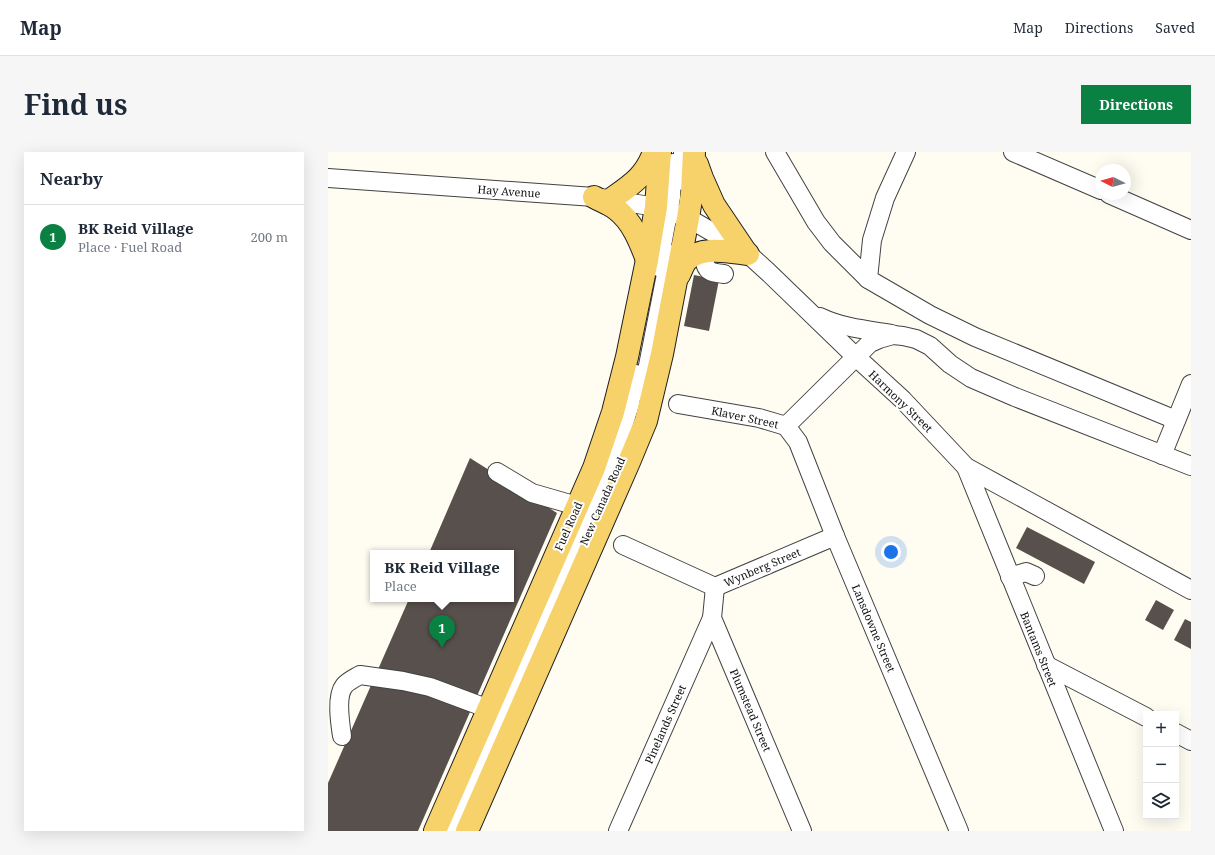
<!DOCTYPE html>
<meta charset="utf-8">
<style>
body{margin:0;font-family:"Noto Serif",serif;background:#f6f6f7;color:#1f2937}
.controls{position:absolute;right:12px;bottom:12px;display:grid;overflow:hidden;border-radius:0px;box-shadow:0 4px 16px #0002}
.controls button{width:36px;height:36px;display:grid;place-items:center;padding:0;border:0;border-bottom:1px solid #e0e1e3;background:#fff;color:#1f2937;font:20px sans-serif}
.compass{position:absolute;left:767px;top:12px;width:36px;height:36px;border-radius:50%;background:#fff;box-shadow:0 4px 16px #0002;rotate:276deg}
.you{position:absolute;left:563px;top:400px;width:14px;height:14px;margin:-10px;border:3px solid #fff;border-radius:50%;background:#1a73e8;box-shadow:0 0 0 6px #1a73e833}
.badge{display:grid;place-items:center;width:26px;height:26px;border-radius:50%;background:#0b8043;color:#fff;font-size:13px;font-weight:700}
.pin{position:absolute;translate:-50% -33px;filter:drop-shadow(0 1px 2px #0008)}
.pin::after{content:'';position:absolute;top:21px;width:14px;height:12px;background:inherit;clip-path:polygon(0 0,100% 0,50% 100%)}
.popup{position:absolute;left:42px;top:398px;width:144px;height:52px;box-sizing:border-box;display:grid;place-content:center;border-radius:0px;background:#fff;filter:drop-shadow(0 1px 3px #0005);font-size:13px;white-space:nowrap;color:#747a83}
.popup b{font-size:15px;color:#1f2937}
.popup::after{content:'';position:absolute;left:50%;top:100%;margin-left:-8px;border:8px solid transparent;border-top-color:#fff}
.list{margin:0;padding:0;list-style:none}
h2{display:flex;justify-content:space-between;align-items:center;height:52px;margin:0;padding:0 16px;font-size:17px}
h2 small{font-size:13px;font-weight:400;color:#747a83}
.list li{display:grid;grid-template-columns:26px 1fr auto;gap:12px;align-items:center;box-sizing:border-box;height:64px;padding:0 16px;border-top:1px solid #e0e1e3}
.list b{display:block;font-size:15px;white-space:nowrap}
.list p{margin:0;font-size:13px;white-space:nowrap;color:#747a83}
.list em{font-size:13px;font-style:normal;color:#747a83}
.icon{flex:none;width:22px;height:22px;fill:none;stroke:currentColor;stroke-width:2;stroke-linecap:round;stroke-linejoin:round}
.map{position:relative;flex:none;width:863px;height:679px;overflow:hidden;border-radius:0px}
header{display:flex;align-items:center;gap:24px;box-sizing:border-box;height:56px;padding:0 20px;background:#fff;border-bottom:1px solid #e0e1e3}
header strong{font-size:19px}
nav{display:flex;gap:22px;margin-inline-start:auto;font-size:14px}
.intro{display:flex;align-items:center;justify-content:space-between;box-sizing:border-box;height:96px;padding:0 24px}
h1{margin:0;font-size:28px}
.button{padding:10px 18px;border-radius:0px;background:#0b8043;color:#fff;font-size:14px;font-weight:700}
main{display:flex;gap:24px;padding:0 24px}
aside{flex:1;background:#fff;border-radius:0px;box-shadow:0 4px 16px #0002}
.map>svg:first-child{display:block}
.building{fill:#58504c}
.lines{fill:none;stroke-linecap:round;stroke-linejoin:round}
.minor-casing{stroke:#424242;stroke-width:20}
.major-casing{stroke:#202020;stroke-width:24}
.minor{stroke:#fff;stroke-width:18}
.major{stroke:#f7d169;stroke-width:22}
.labels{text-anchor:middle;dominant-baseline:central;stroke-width:4;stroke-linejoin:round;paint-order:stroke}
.street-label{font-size:11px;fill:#0f0f0f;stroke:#fff}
</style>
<header>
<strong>Map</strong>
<nav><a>Map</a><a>Directions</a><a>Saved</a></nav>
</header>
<div class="intro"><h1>Find us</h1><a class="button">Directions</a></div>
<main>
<aside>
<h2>Nearby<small></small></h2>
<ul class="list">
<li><span class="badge">1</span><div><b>BK Reid Village</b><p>Place · Fuel Road</p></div><em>200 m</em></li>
</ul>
</aside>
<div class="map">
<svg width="863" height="679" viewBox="0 0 863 679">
<rect width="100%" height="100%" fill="#fffcf2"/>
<g class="building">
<path d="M366,123L391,128L381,179L356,174Z"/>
<path d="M142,306L229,361L90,679H0V631L81,447H183V401H101Z"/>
<path d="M699,375L767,410L756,432L688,396Z"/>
<path d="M828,448L846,458L835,478L817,468Z"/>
<path d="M857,467L863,470V497L846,488Z"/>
</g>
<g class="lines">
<defs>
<g id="minor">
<path d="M447,0L488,70L504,91L540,127"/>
<path d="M578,0L557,46L544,88L540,127L602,163L647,185L848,268"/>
<path d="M685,0L773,38"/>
<path d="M0,26L266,45L328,55L360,66L417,99L440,120L528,205L575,248L638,315L863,438"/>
<path d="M355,29V0"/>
<path d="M781,42L863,78"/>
<path d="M376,100C377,118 378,120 396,122"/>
<path d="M330,115L343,45L345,11"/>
<path d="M492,165C515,176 539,178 564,182"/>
<path d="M315,239L342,102"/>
<path d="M350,252L431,266L458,274L542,191L551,187L565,183L575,184L588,187L602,194L622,212L643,226L687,245L863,314"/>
<path d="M458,274L470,290L507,384L631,679"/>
<path d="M834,303L863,232"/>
<path d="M638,315L786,679"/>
<path d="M169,320L204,341L249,354"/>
<path d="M295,393L387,435L507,384"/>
<path d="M682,425L698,420L707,424"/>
<path d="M387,435L384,466L474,679"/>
<path d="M718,513L818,565"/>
<path d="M848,581L863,589"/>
<path d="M14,584C12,571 8,544 16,534C20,529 27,526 32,523L75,529L102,535L161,557"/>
<path d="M120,679L292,284L302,252L308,222"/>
<path d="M290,679L384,466"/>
</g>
<g id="major">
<path d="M369,12L374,26L386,53L417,99"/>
<path d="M266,45C273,49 282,52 288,57C304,69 312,89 319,108"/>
<path d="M282,48C303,33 317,25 326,0"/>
<path d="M351,123C353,119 355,113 358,109C373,93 402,100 420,102"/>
<path d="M107,679L266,316L285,260L299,205L319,108L328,55L332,0"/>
<path d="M139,679L301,310L318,269L334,202L360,66L364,41L366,0"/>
</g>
</defs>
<use href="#minor" class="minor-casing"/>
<use href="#major" class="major-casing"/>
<use href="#minor" class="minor"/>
<use href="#major" class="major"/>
</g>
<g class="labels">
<g class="street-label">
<text transform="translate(181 39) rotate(4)">Hay Avenue</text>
<text transform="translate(573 249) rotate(44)">Harmony Street</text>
<text transform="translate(417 265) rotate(12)">Klaver Street</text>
<text transform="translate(274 349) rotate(-66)">New Canada Road</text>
<text transform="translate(240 374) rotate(-66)">Fuel Road</text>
<text transform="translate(434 415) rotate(-23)">Wynberg Street</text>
<text transform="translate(546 476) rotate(67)">Lansdowne Street</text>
<text transform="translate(711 497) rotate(68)">Bantams Street</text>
<text transform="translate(423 558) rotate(67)">Plumstead Street</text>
<text transform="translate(337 572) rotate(-66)">Pinelands Street</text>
</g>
</g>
</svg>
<div class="controls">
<button>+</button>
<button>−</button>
<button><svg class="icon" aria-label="layers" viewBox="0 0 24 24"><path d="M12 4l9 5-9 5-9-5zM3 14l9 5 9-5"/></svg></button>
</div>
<svg class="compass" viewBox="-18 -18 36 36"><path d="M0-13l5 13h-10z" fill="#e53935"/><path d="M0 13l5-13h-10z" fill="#747a83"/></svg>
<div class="you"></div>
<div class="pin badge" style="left:114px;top:496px">1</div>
<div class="popup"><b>BK Reid Village</b>Place</div>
</div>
</main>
